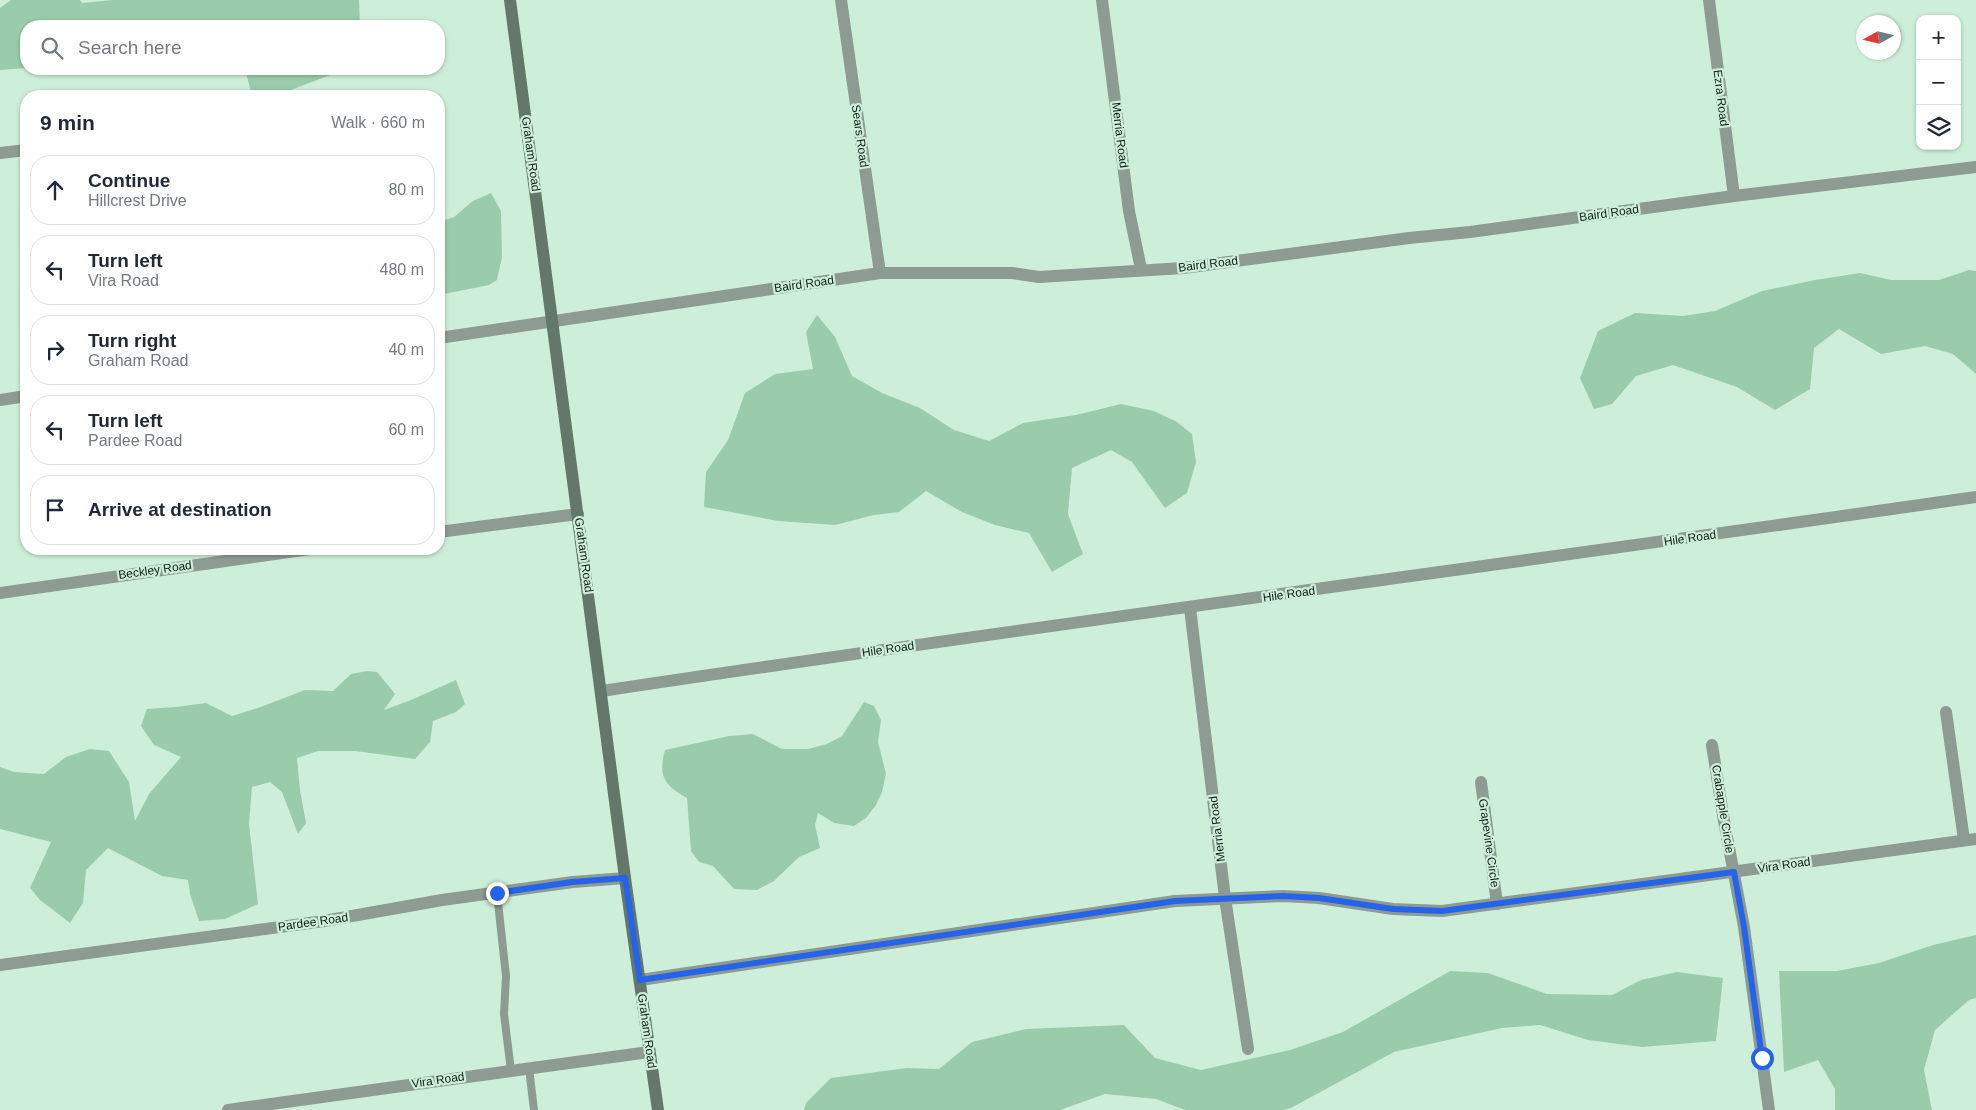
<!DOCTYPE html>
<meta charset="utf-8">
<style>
body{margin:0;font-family:Arial,sans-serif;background:#f6f6f7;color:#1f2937}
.controls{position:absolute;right:15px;top:15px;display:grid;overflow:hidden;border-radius:10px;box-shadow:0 1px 4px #0004}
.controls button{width:45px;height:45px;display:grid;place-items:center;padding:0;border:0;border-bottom:1px solid #e0e1e3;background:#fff;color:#1f2937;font:25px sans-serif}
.compass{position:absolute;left:1856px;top:15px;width:45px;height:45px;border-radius:50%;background:#fff;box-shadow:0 1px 4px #0004;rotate:262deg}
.stop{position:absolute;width:15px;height:15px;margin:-11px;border:4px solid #2563eb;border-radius:50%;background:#fff}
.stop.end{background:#2563eb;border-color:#fff;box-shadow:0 1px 5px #0008}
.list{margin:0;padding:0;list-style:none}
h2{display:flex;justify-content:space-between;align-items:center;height:65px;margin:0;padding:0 20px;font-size:21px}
h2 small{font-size:16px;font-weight:400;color:#747a83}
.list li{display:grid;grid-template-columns:32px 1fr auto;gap:15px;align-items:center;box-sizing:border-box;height:70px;margin:0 10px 10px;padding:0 10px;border:1px solid #e0e1e3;border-radius:20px}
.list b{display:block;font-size:19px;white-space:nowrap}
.list p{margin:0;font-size:16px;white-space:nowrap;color:#747a83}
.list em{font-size:16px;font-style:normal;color:#747a83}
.icon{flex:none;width:28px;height:28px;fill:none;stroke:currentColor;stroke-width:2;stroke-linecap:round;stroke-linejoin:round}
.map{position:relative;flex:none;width:1976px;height:1110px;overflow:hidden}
.search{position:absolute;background:#fff;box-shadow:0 1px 4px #0004;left:20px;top:20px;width:425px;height:55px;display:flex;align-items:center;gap:12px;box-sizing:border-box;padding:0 18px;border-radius:20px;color:#747a83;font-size:19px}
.panel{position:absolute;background:#fff;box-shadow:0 1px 4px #0004;left:20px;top:90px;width:425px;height:465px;border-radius:20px}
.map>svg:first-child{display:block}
.green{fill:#9accac}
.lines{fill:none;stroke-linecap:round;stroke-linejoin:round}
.service{stroke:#8d9b92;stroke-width:8}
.minor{stroke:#8d9b92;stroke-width:12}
.secondary{stroke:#63786a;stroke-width:12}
.route{stroke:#2563eb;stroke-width:6}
.labels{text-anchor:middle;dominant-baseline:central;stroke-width:4.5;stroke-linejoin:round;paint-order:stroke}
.street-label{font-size:12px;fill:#131f18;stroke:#cdefd9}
</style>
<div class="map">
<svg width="1976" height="1110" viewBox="0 0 1976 1110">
<rect width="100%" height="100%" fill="#cdefd9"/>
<g class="green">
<path d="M11,0H80L82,3L113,0H359L360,26H26V68L0,70V8Z"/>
<path d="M245,69H346L288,91L290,96H252Z"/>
<path d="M491,193L501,211L502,257L497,280L489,285L439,295V222L454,217L473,201Z"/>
<path d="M1969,270L1976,271V374L1953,354L1925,346L1881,354L1839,329L1814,348L1810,389L1775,410L1737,387L1673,365L1636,376L1612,404L1594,409L1580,378L1598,331L1635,313L1683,316L1715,311L1762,291L1815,280L1860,273L1891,280H1939Z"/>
<path d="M817,315L835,337L852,376L882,393L920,408L954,430L989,441L1023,423L1076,415L1121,404L1154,411L1177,422L1192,434L1196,462L1187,493L1165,508L1132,462L1111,450L1072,468L1068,514L1083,554L1052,572L1029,533L995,525L962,512L926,491L899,512L874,515L835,525L778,521L704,507L706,472L728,440L745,393L775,374L813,369L806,332Z"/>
<path d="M367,671L377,672L395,694L384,710L411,700L456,680L465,704L456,712L433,721L430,742L415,759L355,751H318L297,758L300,790L306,823L298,834L282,792L270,782L252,787L249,824L258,904L225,919L199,921L190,894L188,880L162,876L108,848L86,870L83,903L70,923L40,900L30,888L51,842L0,829V767L14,772L44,774L66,757L90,749L109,751L129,782L135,821L149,794L181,757L154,745L141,726L147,709L176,707L206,703L232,716L258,708L305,690L333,691L351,674Z"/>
<path d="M864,702L874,706L881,720L878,742L886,774L882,792L876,805L866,818L854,826L834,823L818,813L815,825L820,848L799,857L774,881L757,890L734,889L713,866L699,862L691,851L687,798C664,785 658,776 665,750L729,736L753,734L782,749H808L827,744L842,736Z"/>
<path d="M1976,935V998L1969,1000L1935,1030L1924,1070L1932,1110H1835V1089L1818,1060L1784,1072L1779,971H1837L1879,963L1933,945Z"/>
<path d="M1450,971L1488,973L1547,994L1612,995L1641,980L1677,972L1723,978L1716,1041L1642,1047L1588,1040L1540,1025L1502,1028L1394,1052L1291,1108L1283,1110H1185L1156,1099L1105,1094L1060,1110H804L806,1103L831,1078L907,1068L939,1069L972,1042L1026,1029L1124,1025L1155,1058L1201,1070L1290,1050L1343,1032Z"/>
</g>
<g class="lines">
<g class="service">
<path d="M497,893L506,976L504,1014L511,1071"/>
<path d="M529,1068L534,1110"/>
</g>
<g class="minor">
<path d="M841,0L880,273"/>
<path d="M1102,0L1129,211L1141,269"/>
<path d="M1709,0L1734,196"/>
<path d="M0,153L26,150"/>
<path d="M439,338L880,273H1012L1039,277L1183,268L1409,238L1470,232L1734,196L1976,167"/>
<path d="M0,400L26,396"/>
<path d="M439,532L578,514"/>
<path d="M0,593L310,549"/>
<path d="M1190,608L1225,898L1248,1049"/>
<path d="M602,691C1059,622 1518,563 1976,497"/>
<path d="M1946,712L1964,840"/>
<path d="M1712,745L1724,821L1744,927L1769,1110"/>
<path d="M1481,782L1497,904"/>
<path d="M0,965L324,921L442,900L573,882L625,878"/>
<path d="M640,980L1175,901L1283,896L1319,898L1393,909L1442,911L1976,839"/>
<path d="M228,1110L649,1052"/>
</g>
<path class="secondary" d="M510,0L625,878L658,1110"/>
</g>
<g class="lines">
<path class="route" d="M497,893L572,882L625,878L640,980L1175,901L1283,896L1319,898L1393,909L1442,911L1734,872L1744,927L1762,1058"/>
</g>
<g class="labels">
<g class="street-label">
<text transform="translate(1721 98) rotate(83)">Ezra Road</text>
<text transform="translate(1120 135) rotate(83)">Merria Road</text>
<text transform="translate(860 136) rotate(82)">Sears Road</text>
<text transform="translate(531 154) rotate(82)">Graham Road</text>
<text transform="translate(1609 213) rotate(-8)">Baird Road</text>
<text transform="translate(1208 264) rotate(-7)">Baird Road</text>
<text transform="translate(804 284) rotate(-8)">Baird Road</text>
<text transform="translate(1690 538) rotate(-8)">Hile Road</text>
<text transform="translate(584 555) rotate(82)">Graham Road</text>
<text transform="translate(155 570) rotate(-8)">Beckley Road</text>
<text transform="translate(1289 594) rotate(-8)">Hile Road</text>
<text transform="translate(888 649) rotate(-8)">Hile Road</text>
<text transform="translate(1723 809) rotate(81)">Crabapple Circle</text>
<text transform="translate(1217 829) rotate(-97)">Merria Road</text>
<text transform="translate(1489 843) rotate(82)">Grapevine Circle</text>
<text transform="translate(1784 865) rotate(-8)">Vira Road</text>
<text transform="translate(313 922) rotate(-8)">Pardee Road</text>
<text transform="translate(647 1031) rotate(82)">Graham Road</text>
<text transform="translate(438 1080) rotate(-8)">Vira Road</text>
</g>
</g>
</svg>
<div class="controls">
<button>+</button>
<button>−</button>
<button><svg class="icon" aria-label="layers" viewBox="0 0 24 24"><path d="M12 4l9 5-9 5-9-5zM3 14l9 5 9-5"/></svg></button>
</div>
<svg class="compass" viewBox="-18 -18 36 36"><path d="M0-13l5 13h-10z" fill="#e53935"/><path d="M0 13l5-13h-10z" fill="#747a83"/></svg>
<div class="stop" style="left:1762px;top:1058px"></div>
<div class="stop end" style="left:497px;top:893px"></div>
<div class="search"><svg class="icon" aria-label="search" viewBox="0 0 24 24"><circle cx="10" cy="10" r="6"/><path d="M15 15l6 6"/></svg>Search here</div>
<section class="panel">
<h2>9 min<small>Walk · 660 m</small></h2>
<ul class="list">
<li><svg class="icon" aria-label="ahead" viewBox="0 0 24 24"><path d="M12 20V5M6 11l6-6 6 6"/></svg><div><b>Continue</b><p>Hillcrest Drive</p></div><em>80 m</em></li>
<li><svg class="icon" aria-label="left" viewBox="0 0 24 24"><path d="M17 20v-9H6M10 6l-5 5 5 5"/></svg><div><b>Turn left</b><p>Vira Road</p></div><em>480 m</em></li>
<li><svg class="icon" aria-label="right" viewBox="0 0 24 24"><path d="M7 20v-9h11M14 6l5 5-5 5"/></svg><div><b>Turn right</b><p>Graham Road</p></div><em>40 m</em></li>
<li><svg class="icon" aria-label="left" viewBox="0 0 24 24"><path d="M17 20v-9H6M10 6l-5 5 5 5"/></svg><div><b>Turn left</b><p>Pardee Road</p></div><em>60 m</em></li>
<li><svg class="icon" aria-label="arrive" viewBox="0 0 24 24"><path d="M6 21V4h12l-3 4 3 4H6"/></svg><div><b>Arrive at destination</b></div></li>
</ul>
</section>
</div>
